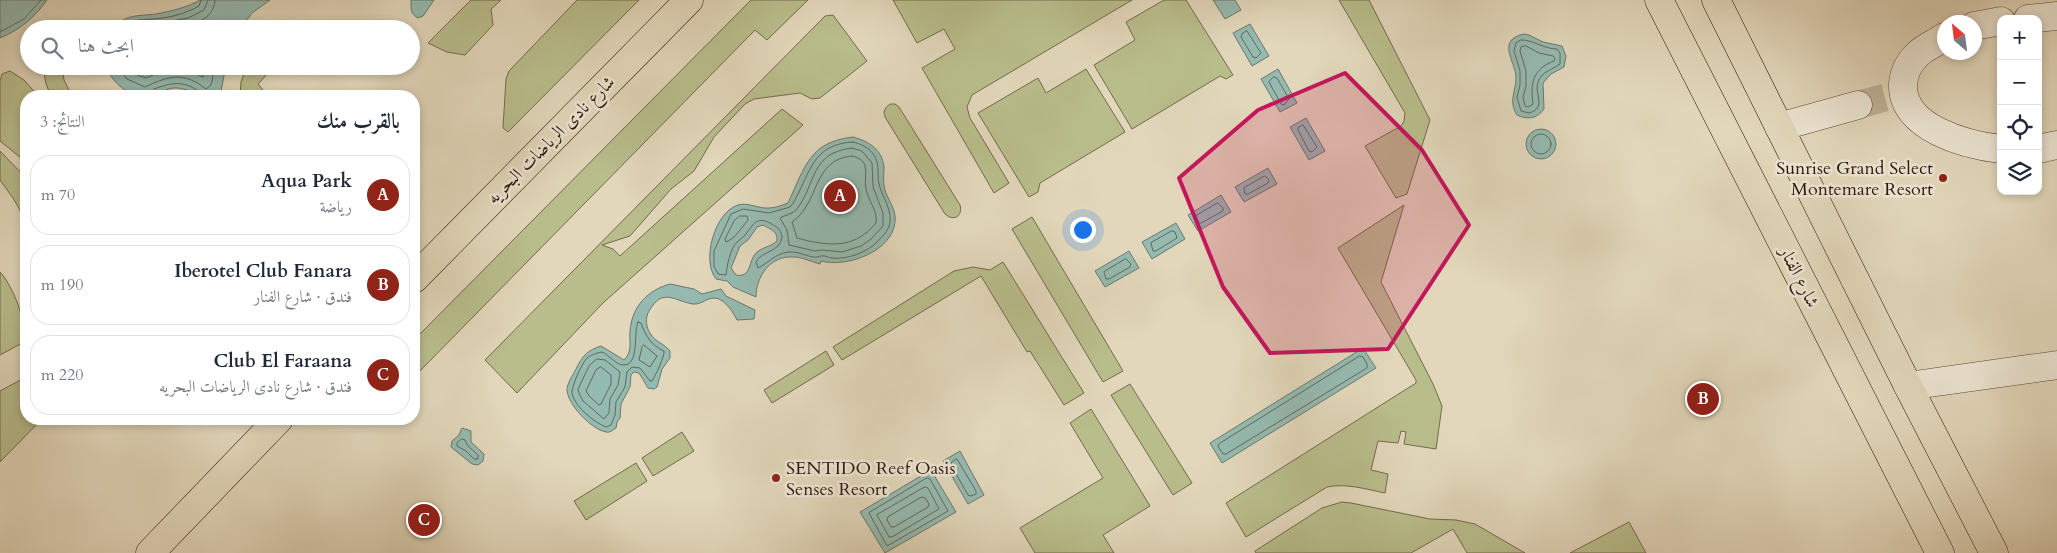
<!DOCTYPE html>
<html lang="ar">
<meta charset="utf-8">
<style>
body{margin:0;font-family:Cardo,Amiri,serif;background:#f2f2f3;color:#1f2937;direction:rtl}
.controls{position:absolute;right:15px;top:15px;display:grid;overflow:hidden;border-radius:10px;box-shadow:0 2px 8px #0003}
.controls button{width:45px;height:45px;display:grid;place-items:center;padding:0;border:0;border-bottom:1px solid #e0e1e3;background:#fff;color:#1f2937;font:25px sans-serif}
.compass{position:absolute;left:1937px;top:15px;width:45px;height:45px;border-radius:50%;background:#fff;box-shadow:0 2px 8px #0003;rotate:332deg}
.you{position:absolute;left:1082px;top:229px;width:18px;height:18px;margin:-12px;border:4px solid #fff;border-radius:50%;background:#1a73e8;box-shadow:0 0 0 8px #1a73e833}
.badge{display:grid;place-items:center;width:32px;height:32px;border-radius:50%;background:#8f2418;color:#fff;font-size:16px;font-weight:700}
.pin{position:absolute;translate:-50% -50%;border:2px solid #fff;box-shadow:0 1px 5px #0006}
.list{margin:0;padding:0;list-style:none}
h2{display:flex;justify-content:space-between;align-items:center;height:65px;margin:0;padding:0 20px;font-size:21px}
h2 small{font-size:16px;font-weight:400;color:#747a83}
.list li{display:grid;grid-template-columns:32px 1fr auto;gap:15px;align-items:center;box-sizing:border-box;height:80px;margin:0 10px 10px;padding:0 10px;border:1px solid #e0e1e3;border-radius:20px}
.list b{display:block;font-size:19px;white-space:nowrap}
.list p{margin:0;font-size:16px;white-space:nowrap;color:#747a83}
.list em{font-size:16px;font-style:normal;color:#747a83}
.icon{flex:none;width:28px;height:28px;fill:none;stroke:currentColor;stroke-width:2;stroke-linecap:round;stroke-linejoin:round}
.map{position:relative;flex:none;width:2057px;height:553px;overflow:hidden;direction:ltr}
.search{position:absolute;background:#fff;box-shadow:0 2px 8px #0003;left:20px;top:20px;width:400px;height:55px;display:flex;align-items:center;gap:12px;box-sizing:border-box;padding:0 18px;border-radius:28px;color:#747a83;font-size:19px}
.panel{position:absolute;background:#fff;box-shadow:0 2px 8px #0003;left:20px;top:90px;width:400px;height:335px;border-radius:20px;direction:rtl}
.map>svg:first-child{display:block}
.green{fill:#b9bd8c;stroke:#746a4c}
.water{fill:#95bab0;stroke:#6c786e;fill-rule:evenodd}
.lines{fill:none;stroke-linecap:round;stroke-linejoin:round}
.shore{stroke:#62685e;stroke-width:1}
.minor-tunnel{stroke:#beb098;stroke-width:28;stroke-dasharray:28 14;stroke-linecap:butt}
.minor-casing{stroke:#5c4637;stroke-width:29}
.major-casing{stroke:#2f160b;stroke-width:29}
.minor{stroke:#ece5d3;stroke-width:28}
.major{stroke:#e2d7bb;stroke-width:28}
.marked{fill:#c2185b;fill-opacity:0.2;stroke:#c2185b;stroke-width:4;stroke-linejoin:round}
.poi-dot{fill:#8f2418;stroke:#ece5d3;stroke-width:2}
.labels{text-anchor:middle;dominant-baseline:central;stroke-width:5;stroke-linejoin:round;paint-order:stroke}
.street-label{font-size:18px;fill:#2f160b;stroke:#ece5d3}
.poi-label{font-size:18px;fill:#2f160b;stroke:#ece5d3;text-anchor:end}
</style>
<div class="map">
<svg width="2057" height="553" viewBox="0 0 2057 553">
<rect width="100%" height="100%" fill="#e2d7bb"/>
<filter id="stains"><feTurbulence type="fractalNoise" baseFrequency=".004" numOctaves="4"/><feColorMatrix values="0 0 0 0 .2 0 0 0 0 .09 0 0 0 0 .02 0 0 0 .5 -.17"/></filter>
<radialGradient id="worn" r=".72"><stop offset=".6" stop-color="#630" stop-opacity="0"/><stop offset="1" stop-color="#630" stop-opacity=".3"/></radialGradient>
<g class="green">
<path d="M471,0H501L491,9L493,25L465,55L447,52L428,43Z"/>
<path d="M577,0H639L508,132L503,128L506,79L509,71Z"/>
<path d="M751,0H808L767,40L755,30L414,377V340Z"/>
<path d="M893,0H1132L972,95L967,107L970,118L1009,183L994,193L922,68L955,49L944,29L917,43Z"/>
<path d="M1164,0H1186L1233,75L1226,79L1220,76L1132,129L1094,65L1135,40L1126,22Z"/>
<path d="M1339,0H1369L1430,120L1407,194L1396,198L1365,146L1401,126L1404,121L1405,113Z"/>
<path d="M833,15L867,61L820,98L812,99L800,93L754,99L745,104L714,137L694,171L671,189L630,236L602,245L613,249L620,256L782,109L803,125L603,303L517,393L485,360L825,16Z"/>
<path d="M43,66H62L64,80L72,96H51L46,84Z"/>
<path d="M247,66H269L272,69L258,84L268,96H240L241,82Z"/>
<path d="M1086,69L1125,132L1040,183L1038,192L1029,197L978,113L1038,78L1046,93Z"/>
<path d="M10,71L24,80L38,96H26V162L0,141V81L2,74Z"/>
<path d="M890,104H895L899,107L960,205C963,216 954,222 945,214L885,117C883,110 885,108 890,104Z"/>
<path d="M0,151L26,178V247L20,210L13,198L0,180Z"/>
<path d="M1404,205L1381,282L1433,384L1442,406L1436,449L1404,444L1406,432L1401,431L1398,443L1378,441L1371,470L1388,474L1385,493C1365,489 1346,483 1327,487L1246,537L1226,503L1416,383V380L1338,248Z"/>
<path d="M1032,217L1123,371L1103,382L1012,229Z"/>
<path d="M1003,262L1084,393L1064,405L1030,351L1027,352L981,276L842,360L833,347L954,271L973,267L990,270Z"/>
<path d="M0,272C13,286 26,321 26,341L0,355Z"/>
<path d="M826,351L834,365L772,403L764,390Z"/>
<path d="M26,377V419H42L0,462V391Z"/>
<path d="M1130,384L1192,483L1173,495L1111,395Z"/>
<path d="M1091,409L1150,506L1103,535L1114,553H1035L1020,528L1103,478L1070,423Z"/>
<path d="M682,432L694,451L653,476L642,458Z"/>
<path d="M636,463L647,481L586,520L574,501Z"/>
<path d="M1342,502L1351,503L1430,519L1456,520L1475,524L1525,553H1467L1453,529L1411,553H1256L1255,551L1322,508Z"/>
<path d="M1629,522L1646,553H1570Z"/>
</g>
<g class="water">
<path d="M0,0H47C35,17 20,30 0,38Z"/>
<path d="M200,0H270L252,13L240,29H113C124,14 139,16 156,14C171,11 186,8 200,0Z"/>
<path d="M411,0H434L423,16L418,18C410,14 411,8 411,0Z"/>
<path d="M1213,0H1235L1241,10L1225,19Z"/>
<path d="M1250,24L1269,56L1252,66L1233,33Z"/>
<path d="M1524,34L1529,35L1543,42L1562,46L1566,56L1564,67L1551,74L1543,83L1544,109C1537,119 1527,120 1517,115C1508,101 1516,92 1516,77C1515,61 1496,40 1524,34Z"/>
<path d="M105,66H226L221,91C204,105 194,89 177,88C169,87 162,93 155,94C131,100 115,86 105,66Z"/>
<path d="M1278,69L1297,103L1280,112L1261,79Z"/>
<path d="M1306,118L1325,151L1309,160L1290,127Z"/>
<circle cx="1541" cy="144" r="15"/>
<path d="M853,137C868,141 882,149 884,167C884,173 883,179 884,186C886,199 897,208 895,222C892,252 846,268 821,261L820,264C812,262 802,257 794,257C770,255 756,277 756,297L733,287L727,281L716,279C701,260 715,212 738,205C748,202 759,209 769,208C776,208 782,205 788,203C805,167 809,142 853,137ZM763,225C770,229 778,231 777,241C771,247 762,247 756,253C748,261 752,278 736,275L731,268L740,246L748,240L757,227Z"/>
<path d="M1268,168L1277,184L1244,202L1235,187Z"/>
<path d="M1221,195L1231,212L1198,231L1188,215Z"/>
<path d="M1176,223L1185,239L1152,259L1142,242Z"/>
<path d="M1129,251L1139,268L1105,287L1095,271Z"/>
<path d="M670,284L694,289L702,294L721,289L726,296L755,310L754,319L737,320C733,312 727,303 719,299C708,295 703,305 693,304C674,301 663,287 649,311C645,318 646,327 650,333C655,342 665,344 670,351V358L662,369L657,387L654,389L648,388L639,373L634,372L631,375L630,387L621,404L620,418L617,422L616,428C613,430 610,433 606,432C591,429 568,405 567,390C567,383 573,375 576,369C582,356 588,350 601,346L624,360C633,352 629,341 630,331C632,306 648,290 670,284Z"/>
<path d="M1363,348L1376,368L1222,463L1210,443Z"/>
<path d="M462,428L471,431V442L484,454L483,461L478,465L472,464L451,447L452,441L459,435Z"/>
<path d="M960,451L984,495L968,504L943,461Z"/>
<path d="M931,470L956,512L885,553L860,512Z"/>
</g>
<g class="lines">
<g class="shore">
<path d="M119,29C129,19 140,20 153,19C169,18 185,14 199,6L201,0"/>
<path d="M130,29L188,18L204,10L208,0"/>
<path d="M176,29C193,25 214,20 215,0"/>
<path d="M1247,31L1261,53L1256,58L1253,57L1241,37L1242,34Z"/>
<path d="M0,32L24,19L41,0"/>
<path d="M1521,40C1531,39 1544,49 1557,49L1560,53V64C1552,70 1542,71 1538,82C1534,94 1547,108 1529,113L1521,111L1517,97L1520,85V71L1514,51L1516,43Z"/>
<path d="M1526,46L1539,53L1553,56L1555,58L1554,61C1533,69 1530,83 1533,104L1528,107L1525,106L1523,97L1526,86V71L1520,51L1521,47Z"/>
<path d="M117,66L127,79L145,87C169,76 183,71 206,89L211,85L215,66"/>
<path d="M126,66L132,73L146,78C169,68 179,67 203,77L207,66"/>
<path d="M1274,77L1277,78L1289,99L1284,105L1281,104L1269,82Z"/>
<path d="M151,96L154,89C170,83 184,80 198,91L200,96"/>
<path d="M1303,125L1317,147L1312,152L1309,151L1298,130V128Z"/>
<circle cx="1541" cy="144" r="10"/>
<path d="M853,142C870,146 879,156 878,174C877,192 892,205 890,222C889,230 883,236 878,241C868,252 847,260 832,258C829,258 825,255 821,256C819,256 817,258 814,257C805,256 798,251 788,252C775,254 768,263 758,268L756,262C762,250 780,253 782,237C781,229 777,227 770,223C756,216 753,225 746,234C743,238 740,239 737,242C730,249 727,266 726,275L718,274L714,266V251L731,214L743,209L769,213L790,207C794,203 795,199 798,194C812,165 817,144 853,142Z"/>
<path d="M852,148L862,151L872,163L873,187L883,213V226L870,240L861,246L842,252L822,250L815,251L789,245L787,230L780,218C785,215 793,214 797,209C817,182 810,153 852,148Z"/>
<path d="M852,156C857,157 863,160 865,165C867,172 864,182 866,189C868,201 878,210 876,223C854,250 827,246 797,238L792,222C820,203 812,159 852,156Z"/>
<path d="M1265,176L1269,180L1268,183L1248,194H1245L1244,188Z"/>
<path d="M1218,203L1223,208V211L1201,223H1199L1196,216Z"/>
<path d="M740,216H747L748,220C741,228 736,238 726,242L725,239L734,221Z"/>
<path d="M1172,231L1175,232L1177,238L1156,251H1153L1151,243Z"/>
<path d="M1126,259L1131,264L1130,267L1109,279H1106L1104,272Z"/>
<path d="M638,322L641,323C646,337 651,345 664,351C665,356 655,376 652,381H650L640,368L632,367L627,372L625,387L616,402L615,415L611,425L606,427C594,422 576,408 572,394C571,387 582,363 587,358C591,355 596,353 602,352C609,355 615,364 623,365C640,366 633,332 638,322Z"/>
<path d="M644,345L657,356L650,367L639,360L642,347Z"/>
<path d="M1360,356L1363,357L1367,364V368L1226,454H1223L1218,446L1219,444Z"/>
<path d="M597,359L605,360L620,372L618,385L610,399L609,413L604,419L583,401L579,393L578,389L589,366Z"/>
<path d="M601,367L611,375V384L601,404L599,405L589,396L586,391L596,370Z"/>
<path d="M462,439L465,440L468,446L478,455V459H474L466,451L457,446V443Z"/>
<path d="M957,459L976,491V494L971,496L968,495L951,465L952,462Z"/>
<path d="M927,478L930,479L948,511L887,546L869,513Z"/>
<path d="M925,487L928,488L939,509L892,537H889L877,515Z"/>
<path d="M922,497L925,498L929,504L928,507L894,527H891L887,520L888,517Z"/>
</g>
<path class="minor-tunnel" d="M1858,105L1887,97"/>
<defs>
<g id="minor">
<path d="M2028,19L2057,16"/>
<path d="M1974,26L2001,21"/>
<path d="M1944,37C1936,43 1925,47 1918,54C1909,62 1904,72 1903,84C1901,128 1966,145 2001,149"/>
<path d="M1779,127L1858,105"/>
<path d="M2038,149L2057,145"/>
<path d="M1908,386L2057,365"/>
</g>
<g id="major">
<path d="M1659,0L1940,553"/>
<path d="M1716,0L1908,386L1994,553"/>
<path d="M414,279L689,0"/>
<path d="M150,553L279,419"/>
</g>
</defs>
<use href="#minor" class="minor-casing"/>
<use href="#major" class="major-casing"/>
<use href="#minor" class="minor"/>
<use href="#major" class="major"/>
</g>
<path class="marked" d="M1345,73L1422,150L1469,225L1388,349L1270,353L1223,287L1179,178L1258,110Z"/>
<g class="poi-dot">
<circle cx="1943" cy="178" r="5"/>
<circle cx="776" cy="478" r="5"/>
</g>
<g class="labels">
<g class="street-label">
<text transform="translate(551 140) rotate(-45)">شارع نادى الرياضات البحريه</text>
<text transform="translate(1799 277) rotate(63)">شارع الفنار</text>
</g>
<g class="poi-label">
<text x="1933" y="168">Sunrise Grand Select<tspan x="1933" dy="21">Montemare Resort</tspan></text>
<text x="786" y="468" text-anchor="start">SENTIDO Reef Oasis<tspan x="786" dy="21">Senses Resort</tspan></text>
</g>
</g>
<rect width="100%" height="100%" filter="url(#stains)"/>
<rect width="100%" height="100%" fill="url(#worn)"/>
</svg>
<div class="controls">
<button>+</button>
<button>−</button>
<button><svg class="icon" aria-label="locate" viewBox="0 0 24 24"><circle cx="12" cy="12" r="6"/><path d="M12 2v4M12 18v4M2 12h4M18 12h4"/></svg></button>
<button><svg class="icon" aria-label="layers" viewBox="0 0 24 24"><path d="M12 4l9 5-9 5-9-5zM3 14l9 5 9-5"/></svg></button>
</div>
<svg class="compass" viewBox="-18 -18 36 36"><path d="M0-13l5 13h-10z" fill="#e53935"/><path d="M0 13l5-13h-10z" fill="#747a83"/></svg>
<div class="you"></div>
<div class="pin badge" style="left:840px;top:196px">A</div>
<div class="pin badge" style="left:1703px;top:399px">B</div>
<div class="pin badge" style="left:424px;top:520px">C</div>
<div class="search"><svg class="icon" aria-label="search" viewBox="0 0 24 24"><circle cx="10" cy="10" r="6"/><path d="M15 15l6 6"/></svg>ابحث هنا</div>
<section class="panel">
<h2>بالقرب منك<small>النتائج: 3</small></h2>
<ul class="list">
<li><span class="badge">A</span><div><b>Aqua Park</b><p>رياضة</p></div><em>70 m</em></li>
<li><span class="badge">B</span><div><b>Iberotel Club Fanara</b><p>فندق · شارع الفنار</p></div><em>190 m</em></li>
<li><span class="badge">C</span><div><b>Club El Faraana</b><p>فندق · شارع نادى الرياضات البحريه</p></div><em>220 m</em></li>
</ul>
</section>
</div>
